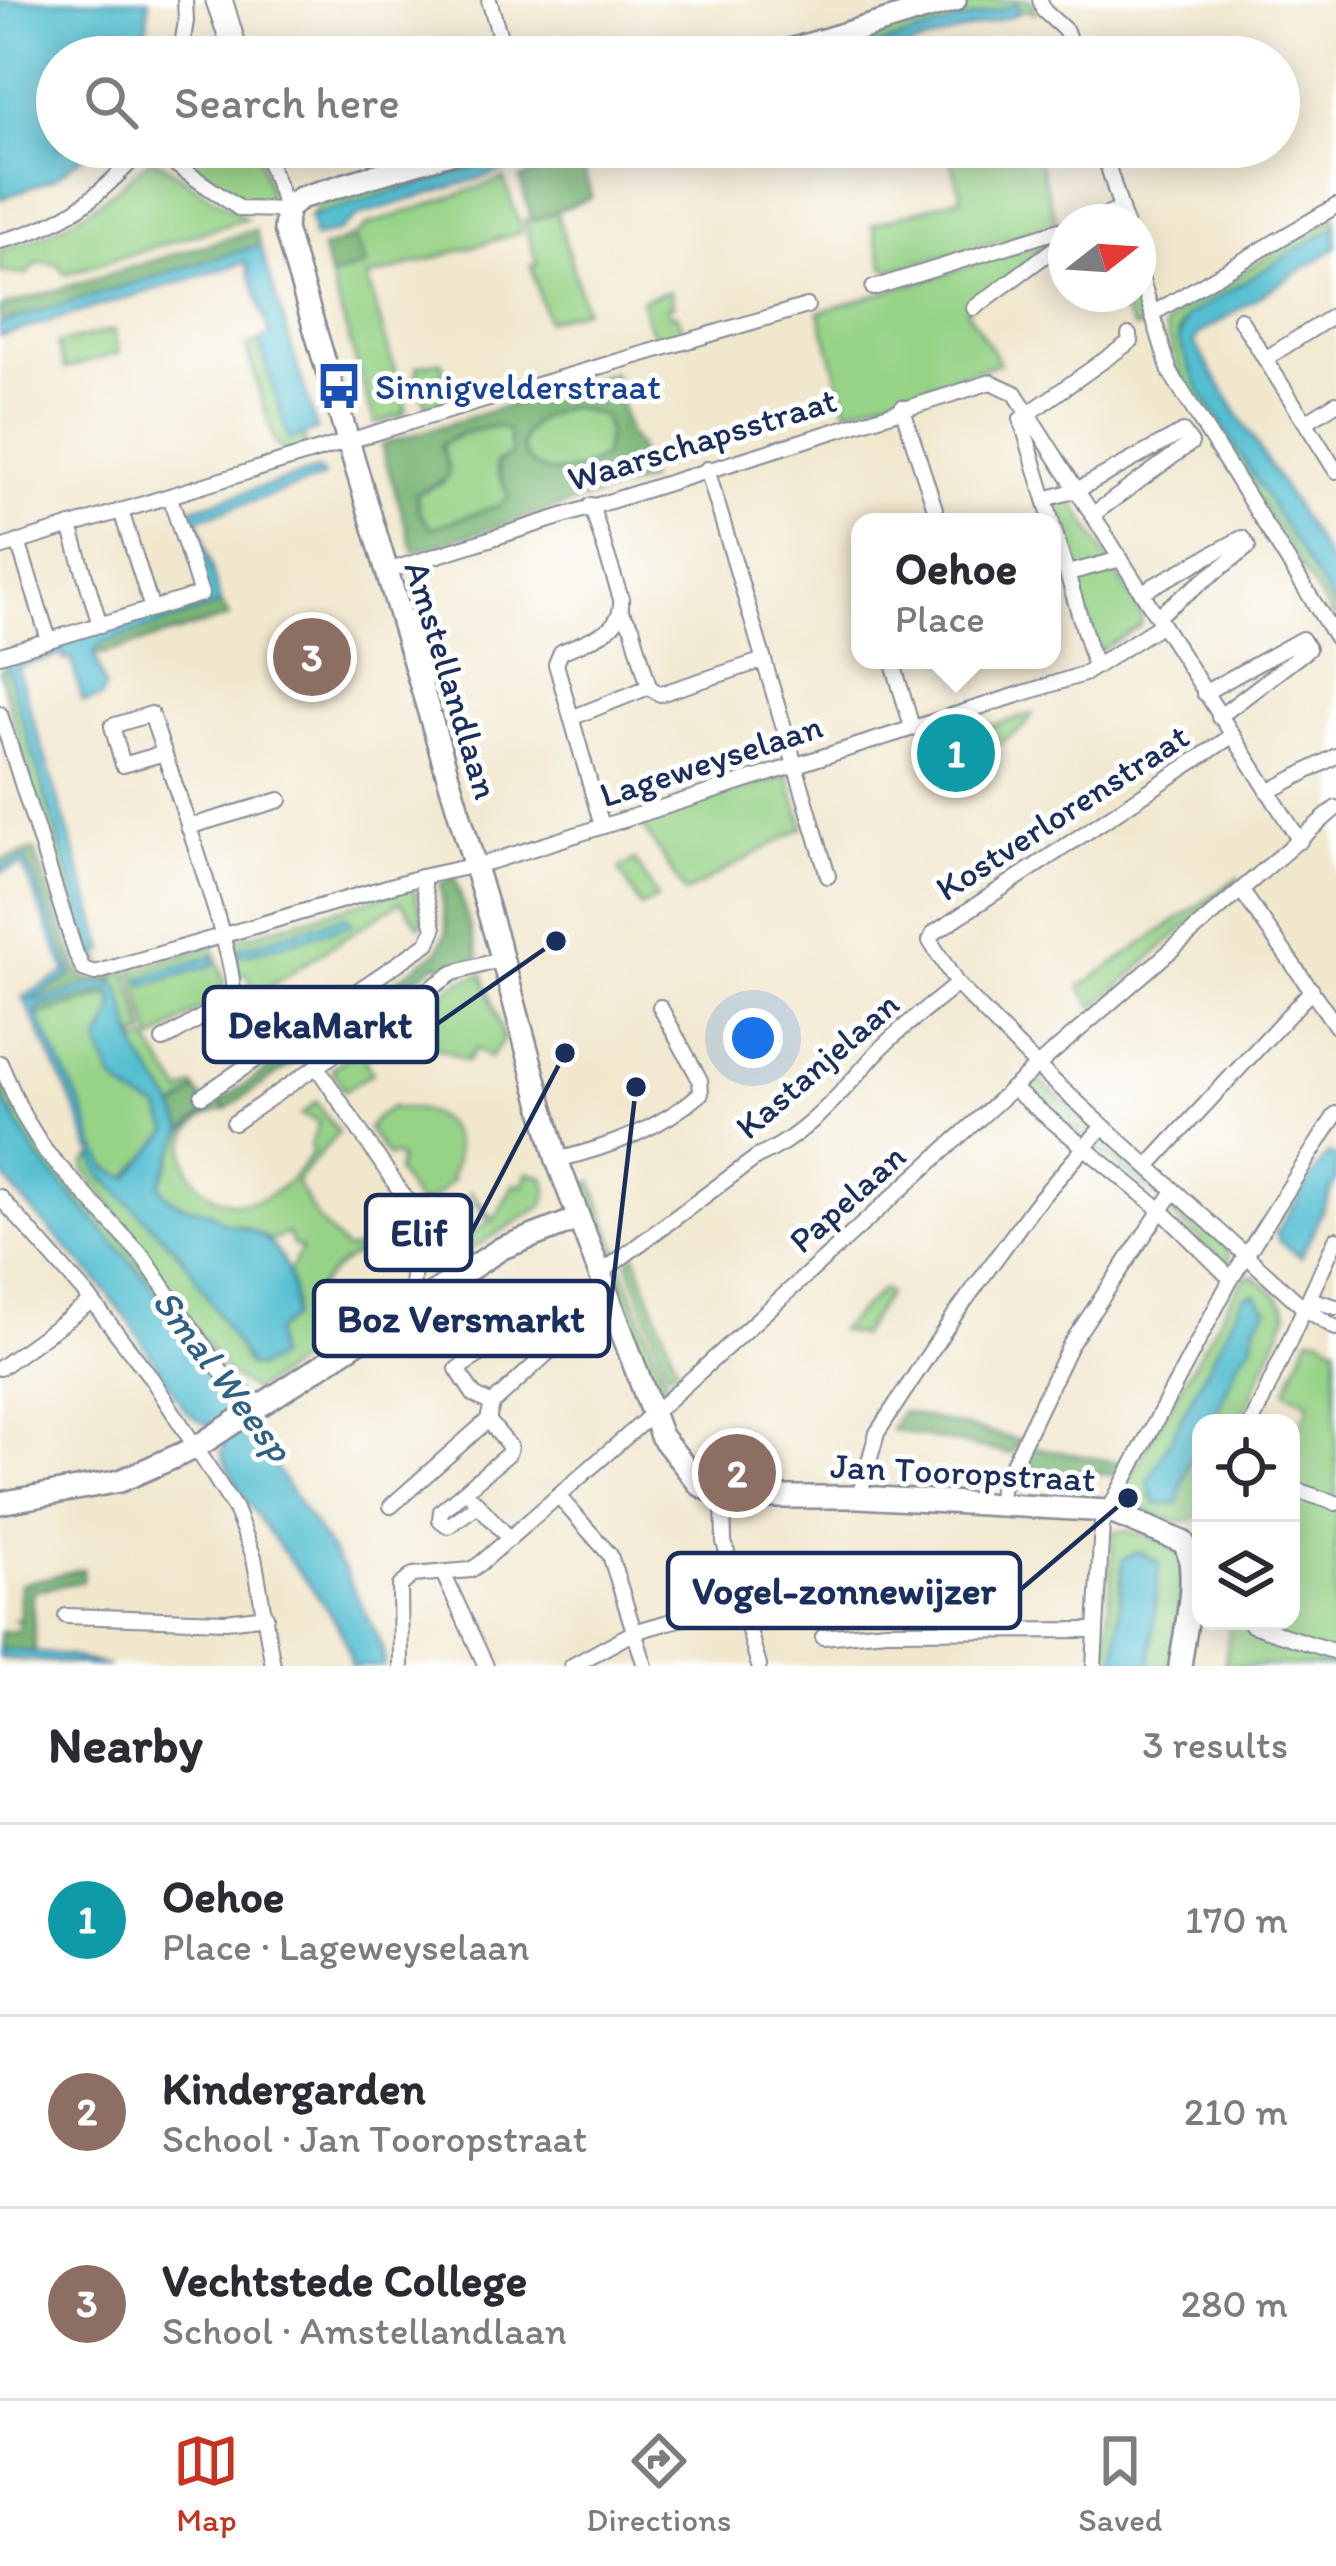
<!DOCTYPE html>
<meta charset="utf-8">
<style>
body{margin:0;font-family:Itim,sans-serif;background:#f7f7f7;color:#2b2b33}
.controls{position:absolute;right:36px;bottom:36px;display:grid;overflow:hidden;border-radius:24px;box-shadow:0 6px 30px #0003}
.controls button{width:108px;height:108px;display:grid;place-items:center;padding:0;border:0;border-bottom:3px solid #e1e1e2;background:#fff;color:#2b2b33;font:60px sans-serif}
.compass{position:absolute;left:1048px;top:204px;width:108px;height:108px;border-radius:50%;background:#fff;box-shadow:0 6px 30px #0003;rotate:73deg}
.you{position:absolute;left:753px;top:1038px;width:42px;height:42px;margin:-30px;border:9px solid #fff;border-radius:50%;background:#1a73e8;box-shadow:0 0 0 18px #1a73e833}
.badge{display:grid;place-items:center;width:78px;height:78px;border-radius:50%;background:#c8321e;color:#fff;font-size:39px;font-weight:700}
.pin{position:absolute;translate:-50% -50%;border:6px solid #fff;box-shadow:0 3px 12px #0006}
.popup{position:absolute;left:851px;top:513px;width:210px;height:156px;box-sizing:border-box;display:grid;place-content:center;border-radius:24px;background:#fff;filter:drop-shadow(0 3px 9px #0005);font-size:39px;white-space:nowrap;color:#7c7c81}
.popup b{font-size:45px;color:#2b2b33}
.popup::after{content:'';position:absolute;left:50%;top:100%;margin-left:-24px;border:24px solid transparent;border-top-color:#fff}
.list{margin:0;padding:0;list-style:none}
h2{display:flex;justify-content:space-between;align-items:center;height:156px;margin:0;padding:0 48px;font-size:51px}
h2 small{font-size:39px;font-weight:400;color:#7c7c81}
.list li{display:grid;grid-template-columns:78px 1fr auto;gap:36px;align-items:center;box-sizing:border-box;height:192px;padding:0 48px;border-top:3px solid #e1e1e2}
.list b{display:block;font-size:45px;white-space:nowrap}
.list p{margin:0;font-size:39px;white-space:nowrap;color:#7c7c81}
.list em{font-size:39px;font-style:normal;color:#7c7c81}
.icon{flex:none;width:66px;height:66px;fill:none;stroke:currentColor;stroke-width:2;stroke-linecap:round;stroke-linejoin:round}
.map{position:relative;flex:none;width:1336px;height:1666px;overflow:hidden}
.search{position:absolute;background:#fff;box-shadow:0 6px 30px #0003;left:36px;right:36px;top:36px;height:132px;display:flex;align-items:center;gap:30px;box-sizing:border-box;padding:0 42px;border-radius:66px;color:#7c7c81;font-size:45px}
.sheet{height:732px;background:#fff}
nav{display:flex;justify-content:space-around;align-items:center;box-sizing:border-box;height:168px;border-top:3px solid #e1e1e2;background:#fff;font-size:33px;color:#7c7c81}
nav a{display:grid;justify-items:center;gap:6px}
nav .on{color:#c8321e}
.map>svg:first-child{display:block}
.green{fill:#97d387;stroke:#598172;stroke-width:3}
.forest{fill:#79b574;stroke:#4a7269;stroke-width:3;fill-rule:evenodd}
.water{fill:#55bfd1;stroke:#387798;stroke-width:3}
.lines{fill:none;stroke-linecap:round;stroke-linejoin:round}
.street-casing{stroke:#868b96;stroke-width:18}
.secondary-casing{stroke:#868b96;stroke-width:26}
.street{stroke:#fff;stroke-width:14}
.secondary{stroke:#fff;stroke-width:21}
.labels{text-anchor:middle;dominant-baseline:central;stroke-width:10;stroke-linejoin:round;paint-order:stroke}
.transit-label{font-size:36px;fill:#164399;stroke:#fff;text-anchor:start}
.street-label{font-size:36px;fill:#1b2f5e;stroke:#fff}
.water-label{font-size:39px;font-style:italic;fill:#2f6186;stroke:#fff}
.leader{fill:none;stroke:#1b2f5e;stroke-width:4.5}
.callout-dot{fill:#1b2f5e;stroke:#fff;stroke-width:4.5}
.callout{fill:#fff;stroke:#1b2f5e;stroke-width:4.5}
.callout-label{font-size:39px;text-anchor:middle;font-weight:bold;fill:#1b2f5e}
</style>
<div class="map">
<svg width="1336" height="1666" viewBox="0 0 1336 1666">
<rect width="100%" height="100%" fill="#fff"/>
<filter id="ink" filterUnits="userSpaceOnUse"><feTurbulence type="fractalNoise" baseFrequency=".00833" numOctaves="2"/><feDisplacementMap in="SourceGraphic" scale="24" xChannelSelector="R" yChannelSelector="G"/><feConvolveMatrix kernelMatrix="1 2 1 2 8 2 1 2 1" color-interpolation-filters="sRGB"/></filter>
<filter id="wash" filterUnits="userSpaceOnUse"><feTurbulence type="fractalNoise" baseFrequency=".004" numOctaves="4" result="noise"/><feDisplacementMap in="SourceGraphic" scale="48" xChannelSelector="R" yChannelSelector="G"/><feGaussianBlur stdDeviation="2.7" result="paint"/><feColorMatrix in="noise" values="0 0 0 0 0 0 0 0 0 0 0 0 0 0 0 0 0 1.4 0 .05"/><feComposite in="paint" operator="in"/></filter>
<g filter="url(#wash)">
<rect width="100%" height="100%" fill="#f1e7cd"/>
<g class="green">
<path d="M979,0H1031L1036,13L1020,9L1017,4L840,57H788Z"/>
<path d="M173,147H256L270,193L264,204H245L172,151Z"/>
<path d="M487,147H540L310,217L320,203Z"/>
<path d="M947,147H1035L1057,225L892,270L884,267L872,225L962,197Z"/>
<path d="M152,158L246,219L66,274L57,264L38,263L26,275L0,272V250C63,234 105,200 152,158Z"/>
<path d="M504,179L522,232L367,278L406,408L403,414L375,424L330,277L366,265L354,237L368,225Z"/>
<path d="M556,211L585,309L547,321L531,266L537,264L524,221Z"/>
<path d="M1336,215V227L1181,324L1178,334L1181,348L1336,597V622L1183,381L1165,327L1181,309Z"/>
<path d="M1061,238L966,309L1000,363L847,410L819,312Z"/>
<path d="M1138,288L1145,327L1144,328H1134L1112,294H1138Z"/>
<path d="M670,291L674,305L668,307L670,315L677,314L684,332L659,339L650,328L641,300Z"/>
<path d="M113,330L119,353L65,369L57,344Z"/>
<path d="M259,341L289,439L303,435L307,447L288,453L275,444L246,347Z"/>
<path d="M441,361L446,372L440,374L442,383H448L454,400L429,409L415,381L418,366Z"/>
<path d="M569,407L603,415L608,431L604,456C538,504 477,432 569,407Z"/>
<path d="M496,426L508,430L511,455L498,461L497,470L509,497L498,506L431,528L420,514L416,494L443,483L449,469L441,445L463,433Z"/>
<path d="M1071,498L1141,613V625L1098,652L1054,504Z"/>
<path d="M6,666L93,954L99,953L102,964L86,952L48,844L0,671Z"/>
<path d="M1032,714L1026,726L949,777L939,742Z"/>
<path d="M788,775L804,827L685,893L640,821Z"/>
<path d="M635,860L657,898L641,907L619,869Z"/>
<path d="M1238,878L1239,879L1094,1008L1080,987Z"/>
<path d="M409,888L414,889L424,921L419,926L401,901L246,1002L251,986L248,974L239,976L231,947L234,940Z"/>
<path d="M208,947L214,948L224,981L222,994L153,1041L132,971Z"/>
<path d="M127,972L146,1034L137,1036L138,1043L147,1039L182,1093L194,1086L196,1090L176,1109C164,1089 147,1072 137,1051C125,1026 124,998 112,976Z"/>
<path d="M483,974L504,1039L490,1058L476,1048L467,1061L444,1050L419,1046L418,1036H402V1046L363,1057L372,1073L344,1091L332,1068L459,981Z"/>
<path d="M112,994L114,1011L99,1042L159,1108L169,1132L127,1178L111,1171L101,1160L87,1132L84,1111L36,1016Z"/>
<path d="M0,1070L16,1108L138,1257L240,1397L231,1405C204,1367 181,1324 153,1287C108,1228 0,1147 0,1070Z"/>
<path d="M1038,1079L1094,1127L1085,1139L1030,1093L1028,1083Z"/>
<path d="M220,1102L226,1109C126,1130 230,1281 314,1150L310,1147L319,1122L301,1115L316,1102L338,1133L296,1182L318,1220L346,1250L364,1247L399,1223L401,1247L390,1245L376,1252L373,1247C345,1257 326,1273 310,1299L314,1302L310,1316L321,1348L253,1391L230,1375L114,1222L115,1209L85,1171V1163L93,1155L103,1179L129,1200L191,1268L248,1366L258,1368L274,1331L292,1318L294,1304L288,1273L302,1249L293,1245L287,1233L272,1241L240,1225H227L211,1213L188,1209L165,1196L159,1186L183,1132Z"/>
<path d="M393,1106L395,1109C436,1102 471,1136 450,1177L453,1179L437,1196L418,1205L397,1172L400,1159L394,1155L387,1156L368,1129L377,1117Z"/>
<path d="M1104,1135L1167,1191L1160,1199L1094,1147Z"/>
<path d="M527,1173L544,1177L548,1191L544,1205L431,1274L424,1263L427,1254L437,1251L441,1256L489,1222L469,1190L494,1220L514,1184L523,1186Z"/>
<path d="M592,1182L618,1252L614,1258L605,1257L581,1186Z"/>
<path d="M1179,1202L1228,1249L1231,1268L1170,1214Z"/>
<path d="M635,1255L677,1368L668,1372L628,1261Z"/>
<path d="M621,1266L669,1389L665,1394L651,1387L612,1277Z"/>
<path d="M1246,1276H1253C1266,1285 1284,1298 1287,1314L1240,1423H1212L1240,1358L1252,1344L1256,1324L1267,1309L1255,1294L1244,1296L1148,1483L1151,1498L1178,1503L1188,1463L1201,1449V1514C1183,1532 1154,1513 1134,1506L1127,1483L1233,1294Z"/>
<path d="M883,1289L888,1294L860,1336L839,1330Z"/>
<path d="M1309,1337H1321L1336,1346V1666H1225L1230,1621H1291V1451L1310,1403L1286,1390Z"/>
<path d="M1128,1531C1147,1537 1177,1543 1186,1562L1171,1666H1150L1159,1563L1145,1553L1122,1566L1116,1666H1106L1113,1537L1114,1532Z"/>
</g>
<g class="forest">
<path d="M580,159L592,197L532,221L520,179Z"/>
<path d="M255,230L260,245L0,324V307Z"/>
<path d="M354,237L366,265L330,277L322,249Z"/>
<path d="M613,373L628,433L638,447L648,480L414,552L381,445ZM569,407L603,416L608,431L604,456C539,504 477,432 569,407ZM496,426L508,430L511,455L496,464L509,498L498,506L431,528L420,514L416,494L447,478L449,469L441,445L463,433Z"/>
<path d="M220,600L229,617L95,656L94,652L102,643L220,604Z"/>
<path d="M34,850L78,970L84,978L98,980L112,976L113,982L48,1000H31L72,975L26,859L0,868V860Z"/>
<path d="M455,878L479,958L445,971L438,963L226,1109L220,1102L437,952L447,932L440,884Z"/>
<path d="M108,990L112,994L36,1016L39,1007Z"/>
<path d="M196,1090L209,1109L183,1132L176,1109Z"/>
<path d="M901,1411L1019,1440L1012,1454L891,1430Z"/>
<path d="M1032,1447L1128,1464L1122,1475L1021,1470Z"/>
<path d="M83,1569V1581L36,1590L32,1598L35,1652L0,1649V1632L18,1631L19,1621L15,1620L20,1618V1584Z"/>
</g>
<g class="water">
<path d="M0,0H149L144,57H57V147H94L55,178L0,199Z"/>
<path d="M1018,4L1020,13L878,57H840Z"/>
<path d="M540,147H583L359,215L339,231L314,238L310,217Z"/>
<path d="M1336,226V248L1198,335L1194,343L1336,573V609L1198,387L1179,341L1187,316Z"/>
<path d="M260,245L317,430L289,440L259,341L270,336L246,262L0,336V324Z"/>
<path d="M318,470L324,476L320,479L198,519L221,604L102,643L94,652L105,688L101,698L83,702L71,659L64,660L63,654L17,667L105,951L94,955L5,662L207,599L184,511Z"/>
<path d="M25,858L72,975L31,1000C58,1002 95,974 119,986L139,1054L173,1104L184,1130L159,1185C170,1206 187,1205 207,1212C223,1218 207,1213 223,1222C234,1228 247,1227 258,1234C286,1252 297,1287 292,1318L274,1332L276,1358L258,1368L249,1366L183,1257L98,1172L93,1155L98,1150L107,1168L128,1178L169,1131L159,1108C117,1091 112,1085 99,1042L114,1011L112,993L107,990L39,1007L36,1012L84,1111L95,1147L90,1151L79,1116L23,997L66,972L22,865L0,873V868Z"/>
<path d="M346,916L352,923L346,926L240,956L237,949Z"/>
<path d="M213,956L215,964L143,986L140,978Z"/>
<path d="M0,1094L38,1157L154,1288L344,1570L382,1647L384,1666H351C347,1624 315,1594 291,1562C265,1527 237,1492 221,1452L225,1449L209,1423H202L185,1410L129,1321L94,1277L16,1193L0,1170Z"/>
<path d="M1327,1154L1336,1155V1180L1301,1257L1279,1241L1276,1233Z"/>
<path d="M1255,1294L1267,1309L1256,1324L1252,1344L1240,1358L1212,1423H1201V1449L1188,1463L1178,1503L1156,1504L1148,1483L1244,1296Z"/>
<path d="M1139,1552L1159,1563L1150,1666H1116L1123,1559Z"/>
<path d="M0,1649L70,1656L108,1666L0,1658Z"/>
</g>
</g>
<g filter="url(#ink)">
<g class="lines">
<defs>
<g id="street">
<path d="M213,0L233,57"/>
<path d="M225,0L242,57"/>
<path d="M489,0L506,57"/>
<path d="M1040,0L1044,11L1066,31L1075,57"/>
<path d="M180,57L186,21L185,0"/>
<path d="M150,147L240,209L287,210L263,147"/>
<path d="M1102,147L1125,222"/>
<path d="M1084,222L1121,210"/>
<path d="M0,241C67,226 100,195 145,147"/>
<path d="M1138,267L1170,372L1336,638"/>
<path d="M873,288L1066,228"/>
<path d="M974,308L1066,240"/>
<path d="M1152,314L1336,206"/>
<path d="M1240,319L1336,471"/>
<path d="M1265,359L1336,314"/>
<path d="M902,407L935,509L934,522"/>
<path d="M1306,422L1336,403"/>
<path d="M707,469L828,876"/>
<path d="M1045,499L1077,490L1183,432L1191,443L1092,515"/>
<path d="M591,505L621,599C624,633 588,639 561,652L556,664L602,826"/>
<path d="M121,511L152,609"/>
<path d="M70,526L100,625"/>
<path d="M18,542L49,640"/>
<path d="M0,548L417,420L807,306"/>
<path d="M384,572L991,382L1015,393L1300,841"/>
<path d="M1068,573L1121,559"/>
<path d="M1142,592L1242,538L1248,547L1157,616"/>
<path d="M622,614L632,627L649,687L660,694L764,660"/>
<path d="M0,655L201,594L170,497"/>
<path d="M892,660L912,727"/>
<path d="M1095,667L1021,419L1131,341L1129,335"/>
<path d="M1204,693L1302,639L1308,649L1219,717"/>
<path d="M0,714L76,954L83,969L95,973L421,877L490,862L1084,674L1162,624"/>
<path d="M571,718L649,687"/>
<path d="M1232,736L934,933L930,941L957,984L1037,1066L1304,1308L1336,1328"/>
<path d="M1268,792L1336,756"/>
<path d="M188,827L280,800"/>
<path d="M1241,890L1336,1026"/>
<path d="M163,1040C178,1031 225,1006 232,992C241,971 163,751 151,714L112,726L123,765L164,753"/>
<path d="M0,1063L23,1115L46,1152L144,1258L222,1373L257,1408"/>
<path d="M317,1067L413,1210L418,1242L412,1285L422,1300"/>
<path d="M1012,1088L1161,1210L1231,1279"/>
<path d="M202,1096L428,943L434,929L421,877"/>
<path d="M234,1123L453,973L503,959"/>
<path d="M557,1160C609,1147 660,1129 701,1093L700,1080L660,1007"/>
<path d="M1148,1166L1312,990"/>
<path d="M0,1197L92,1301L152,1379L235,1509L254,1557L273,1666"/>
<path d="M598,1275L757,1157C802,1138 840,1095 871,1059C895,1031 929,1008 957,984"/>
<path d="M1309,1299L1336,1307"/>
<path d="M0,1368L92,1301"/>
<path d="M492,1404L474,1395L457,1369L565,1301"/>
<path d="M1252,1423L1336,1239"/>
<path d="M1296,1490L1336,1503"/>
<path d="M559,1497L610,1555L645,1666"/>
<path d="M723,1497L724,1542L759,1666"/>
<path d="M859,1497L877,1433L954,1316L1034,1206L1103,1126"/>
<path d="M473,1499L510,1539"/>
<path d="M1000,1504L1001,1489L1070,1345L1174,1191"/>
<path d="M478,1505L448,1526L440,1520L441,1511L508,1454L510,1447L488,1420"/>
<path d="M391,1506L488,1420L492,1404L591,1313L610,1306"/>
<path d="M443,1573L486,1666"/>
<path d="M66,1616L226,1621L266,1616"/>
<path d="M1252,1625L1336,1652"/>
<path d="M823,1637L886,1631L1096,1630"/>
<path d="M401,1666L400,1586L413,1575L471,1570L481,1563L674,1395L1037,1066L1336,808"/>
<path d="M572,1666L634,1632L741,1601"/>
<path d="M1094,1666L1102,1523L1231,1279L1336,1114"/>
</g>
<g id="secondary">
<path d="M767,57L955,0"/>
<path d="M470,147L300,198L287,210L285,229L501,954L557,1160L661,1436L700,1485L723,1497H859L1108,1511L1183,1542C1201,1567 1184,1635 1180,1666"/>
<path d="M0,1503L120,1481L195,1448L502,1248L578,1219"/>
</g>
</defs>
<use href="#street" class="street-casing"/>
<use href="#secondary" class="secondary-casing"/>
<use href="#street" class="street"/>
<use href="#secondary" class="secondary"/>
</g>
</g>
<defs>
<symbol id="bus-bare" viewBox="-9 -9 18 18"><path d="M-5-6H5V4H4V6H2V4H-2V6H-4V4H-5ZM-3.5-4V0h7V-4ZM-3.5 1.2v1.5H-2V1.2ZM2 1.2v1.5H3.5V1.2Z" fill="#1a4fb4" stroke="#fff" stroke-width="2.5" paint-order="stroke"/></symbol>
</defs>
<g fill-rule="evenodd">
<use href="#bus-bare" x="306" y="353" width="66" height="66"/>
</g>
<g class="labels">
<g class="transit-label">
<text x="375" y="386">Sinnigvelderstraat</text>
</g>
<g class="street-label">
<text transform="translate(702 439) rotate(-17)">Waarschapsstraat</text>
<text transform="translate(452 680) rotate(73)">Amstellandlaan</text>
<text transform="translate(711 760) rotate(-18)">Lageweyselaan</text>
<text transform="translate(1062 812) rotate(-33)">Kostverlorenstraat</text>
<text transform="translate(817 1065) rotate(-41)">Kastanjelaan</text>
<text transform="translate(847 1198) rotate(-42)">Papelaan</text>
<text transform="translate(963 1472) rotate(3)">Jan Tooropstraat</text>
</g>
<g class="water-label">
<text transform="translate(223 1375) rotate(53)">Smal Weesp</text>
</g>
</g>
<path class="leader" d="M556 941L437 1024M565 1053L471 1233M636 1087L609 1319M1128 1498L1020 1590"/>
<g class="callout-dot">
<circle cx="556" cy="941" r="12"/>
<circle cx="565" cy="1053" r="12"/>
<circle cx="636" cy="1087" r="12"/>
<circle cx="1128" cy="1498" r="12"/>
</g>
<g class="callout">
<rect x="204" y="987" width="233" height="75" rx="12"/>
<rect x="366" y="1195" width="105" height="75" rx="12"/>
<rect x="314" y="1281" width="295" height="75" rx="12"/>
<rect x="668" y="1553" width="352" height="75" rx="12"/>
</g>
<g class="callout-label">
<text x="320" y="1038">DekaMarkt</text>
<text x="419" y="1246">Elif</text>
<text x="461" y="1332">Boz Versmarkt</text>
<text x="844" y="1604">Vogel-zonnewijzer</text>
</g>
</svg>
<div class="controls">
<button><svg class="icon" aria-label="locate" viewBox="0 0 24 24"><circle cx="12" cy="12" r="6"/><path d="M12 2v4M12 18v4M2 12h4M18 12h4"/></svg></button>
<button><svg class="icon" aria-label="layers" viewBox="0 0 24 24"><path d="M12 4l9 5-9 5-9-5zM3 14l9 5 9-5"/></svg></button>
</div>
<svg class="compass" viewBox="-18 -18 36 36"><path d="M0-13l5 13h-10z" fill="#e53935"/><path d="M0 13l5-13h-10z" fill="#7c7c81"/></svg>
<div class="you"></div>
<div class="pin badge" style="left:956px;top:753px;background:#0f9aa8">1</div>
<div class="popup"><b>Oehoe</b>Place</div>
<div class="pin badge" style="left:737px;top:1473px;background:#8d6e63">2</div>
<div class="pin badge" style="left:312px;top:657px;background:#8d6e63">3</div>
<div class="search"><svg class="icon" aria-label="search" viewBox="0 0 24 24"><circle cx="10" cy="10" r="6"/><path d="M15 15l6 6"/></svg>Search here</div>
</div>
<section class="sheet">
<h2>Nearby<small>3 results</small></h2>
<ul class="list">
<li><span class="badge" style="background:#0f9aa8">1</span><div><b>Oehoe</b><p>Place · Lageweyselaan</p></div><em>170 m</em></li>
<li><span class="badge" style="background:#8d6e63">2</span><div><b>Kindergarden</b><p>School · Jan Tooropstraat</p></div><em>210 m</em></li>
<li><span class="badge" style="background:#8d6e63">3</span><div><b>Vechtstede College</b><p>School · Amstellandlaan</p></div><em>280 m</em></li>
</ul>
</section>
<nav>
<a class="on"><svg class="icon" aria-label="map" viewBox="0 0 24 24"><path d="M3 6l6-2 6 2 6-2v14l-6 2-6-2-6 2zM9 4v14M15 6v14"/></svg>Map</a>
<a><svg class="icon" aria-label="directions" viewBox="0 0 24 24"><path d="M12 3l9 9-9 9-9-9zM9 14v-3h6M13 9l2 2-2 2"/></svg>Directions</a>
<a><svg class="icon" aria-label="saved" viewBox="0 0 24 24"><path d="M7 4h10v16l-5-4-5 4z"/></svg>Saved</a>
</nav>
